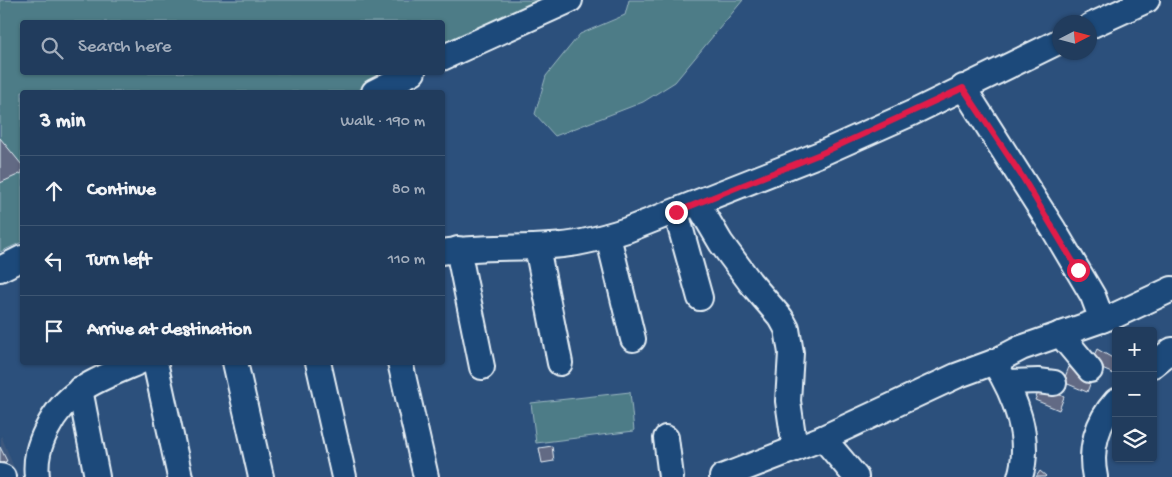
<!DOCTYPE html>
<meta charset="utf-8">
<style>
body{margin:0;font-family:"Gochi Hand",sans-serif;background:#294363;color:#f1f3f6}
.controls{position:absolute;right:15px;bottom:15px;display:grid;overflow:hidden;border-radius:5px;box-shadow:0 1px 4px #0004}
.controls button{width:45px;height:45px;display:grid;place-items:center;padding:0;border:0;border-bottom:1px solid #3e5672;background:#213c5d;color:#f1f3f6;font:25px sans-serif}
.compass{position:absolute;left:1052px;top:15px;width:45px;height:45px;border-radius:50%;background:#213c5d;box-shadow:0 1px 4px #0004;rotate:84deg}
.stop{position:absolute;width:15px;height:15px;margin:-11px;border:4px solid #e11d48;border-radius:50%;background:#fff}
.stop.end{background:#e11d48;border-color:#fff;box-shadow:0 1px 5px #0008}
.list{margin:0;padding:0;list-style:none}
h2{display:flex;justify-content:space-between;align-items:center;height:65px;margin:0;padding:0 20px;font-size:21px}
h2 small{font-size:16px;font-weight:400;color:#a2adbc}
.list li{display:grid;grid-template-columns:32px 1fr auto;gap:15px;align-items:center;box-sizing:border-box;height:70px;padding:0 20px;border-top:1px solid #3e5672}
.list b{display:block;font-size:19px;white-space:nowrap}
.list em{font-size:16px;font-style:normal;color:#a2adbc}
.icon{flex:none;width:28px;height:28px;fill:none;stroke:currentColor;stroke-width:2;stroke-linecap:round;stroke-linejoin:round}
.map{position:relative;flex:none;width:1172px;height:477px;overflow:hidden}
.search{position:absolute;background:#213c5d;box-shadow:0 1px 4px #0004;left:20px;top:20px;width:425px;height:55px;display:flex;align-items:center;gap:12px;box-sizing:border-box;padding:0 18px;border-radius:5px;color:#a2adbc;font-size:19px}
.panel{position:absolute;background:#213c5d;box-shadow:0 1px 4px #0004;left:20px;top:90px;width:425px;height:275px;border-radius:5px}
.map>svg:first-child{display:block}
.built{fill:#3c587e}
.green{fill:#4d7c87;stroke:#9ab6c0}
.building{fill:#626a84;stroke:#e8f1f8}
.lines{fill:none;stroke-linecap:round;stroke-linejoin:round}
.minor-casing{stroke:#e8f1f8;stroke-width:28}
.minor{stroke:#1f4a7a;stroke-width:24}
.route{stroke:#e11d48;stroke-width:6}
</style>
<div class="map">
<svg width="1172" height="477" viewBox="0 0 1172 477">
<rect width="100%" height="100%" fill="#2c507c"/>
<filter id="ink" filterUnits="userSpaceOnUse"><feTurbulence type="fractalNoise" baseFrequency=".02" numOctaves="2"/><feDisplacementMap in="SourceGraphic" scale="10" xChannelSelector="R" yChannelSelector="G"/><feConvolveMatrix kernelMatrix="1 2 1 2 8 2 1 2 1" color-interpolation-filters="sRGB"/></filter>
<g filter="url(#ink)">
<path class="built" d="M1,435L15,470L18,477H0Z"/>
<g class="green">
<path d="M0,0H550L443,51L442,22H22V72L397,73L355,92H22V242L0,252Z"/>
<path d="M629,0H743L675,82L643,102L555,136L535,114L546,76L580,34L625,15Z"/>
<path d="M630,392L634,431L536,443L531,403Z"/>
</g>
<g class="building">
<path d="M0,138L22,165V173L0,183Z"/>
<path d="M1097,349L1116,360L1114,374L1090,364Z"/>
<path d="M1069,367L1092,379L1087,392L1063,382Z"/>
<path d="M1041,385L1064,397L1059,410L1035,400Z"/>
<path d="M552,446L554,461L542,463L539,448Z"/>
<path d="M0,447L7,461L0,464Z"/>
<path d="M1040,471L1046,476L1045,477H1036Z"/>
</g>
<g class="lines">
<defs>
<g id="minor">
<path d="M1090,26L1147,0"/>
<path d="M442,58L570,0"/>
<path d="M963,87L1054,230L1093,296L1102,320"/>
<path d="M374,92L413,72"/>
<path d="M698,204L721,243L750,282L781,318L787,329L791,353L788,401L795,449"/>
<path d="M676,212L700,298"/>
<path d="M608,236L633,339"/>
<path d="M537,247L560,363"/>
<path d="M458,249L482,367"/>
<path d="M442,252C479,246 515,249 551,246C577,245 602,238 627,230L820,154L912,113L1060,41"/>
<path d="M0,269L22,258"/>
<path d="M1060,334L1090,370"/>
<path d="M155,362L180,477"/>
<path d="M235,362L261,477"/>
<path d="M318,362L344,477"/>
<path d="M400,362L426,477"/>
<path d="M994,362C1015,395 1032,438 1020,477"/>
<path d="M1153,365L1172,350"/>
<path d="M1007,382L1038,381L1054,383"/>
<path d="M80,389L97,477"/>
<path d="M666,438L671,477"/>
<path d="M823,438L856,477"/>
<path d="M0,476L3,477"/>
<path d="M37,477C35,459 39,445 47,429C67,388 100,379 139,362"/>
<path d="M722,477L823,438L956,376L994,362L1021,348L1116,315L1172,289"/>
<path d="M1095,477C1089,449 1097,422 1116,401"/>
</g>
</defs>
<use href="#minor" class="minor-casing"/>
<use href="#minor" class="minor"/>
</g>
</g>
<g class="lines" filter="url(#ink)">
<path class="route" d="M676,212L820,154L963,88L1023,178L1078,270"/>
</g>
</svg>
<div class="controls">
<button>+</button>
<button>−</button>
<button><svg class="icon" aria-label="layers" viewBox="0 0 24 24"><path d="M12 4l9 5-9 5-9-5zM3 14l9 5 9-5"/></svg></button>
</div>
<svg class="compass" viewBox="-18 -18 36 36"><path d="M0-13l5 13h-10z" fill="#e53935"/><path d="M0 13l5-13h-10z" fill="#a2adbc"/></svg>
<div class="stop" style="left:1078px;top:270px"></div>
<div class="stop end" style="left:676px;top:212px"></div>
<div class="search"><svg class="icon" aria-label="search" viewBox="0 0 24 24"><circle cx="10" cy="10" r="6"/><path d="M15 15l6 6"/></svg>Search here</div>
<section class="panel">
<h2>3 min<small>Walk · 190 m</small></h2>
<ul class="list">
<li><svg class="icon" aria-label="ahead" viewBox="0 0 24 24"><path d="M12 20V5M6 11l6-6 6 6"/></svg><div><b>Continue</b></div><em>80 m</em></li>
<li><svg class="icon" aria-label="left" viewBox="0 0 24 24"><path d="M17 20v-9H6M10 6l-5 5 5 5"/></svg><div><b>Turn left</b></div><em>110 m</em></li>
<li><svg class="icon" aria-label="arrive" viewBox="0 0 24 24"><path d="M6 21V4h12l-3 4 3 4H6"/></svg><div><b>Arrive at destination</b></div></li>
</ul>
</section>
</div>
